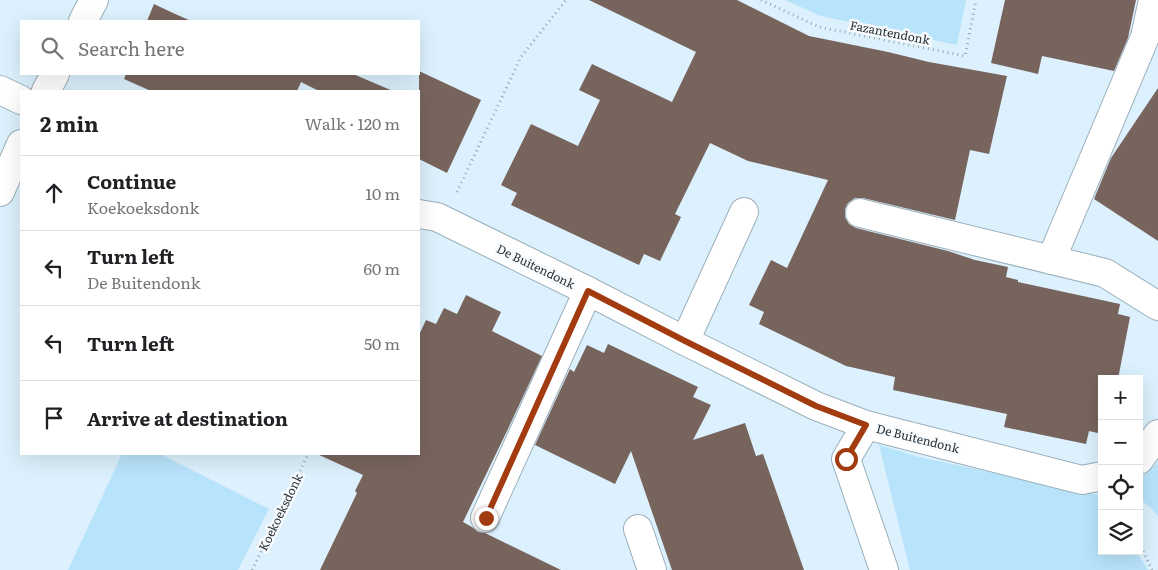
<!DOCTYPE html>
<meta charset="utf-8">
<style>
body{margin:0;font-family:Literata,serif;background:#f6f6f6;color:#202124}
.controls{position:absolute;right:15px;bottom:15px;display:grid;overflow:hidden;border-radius:0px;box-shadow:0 5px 20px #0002}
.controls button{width:45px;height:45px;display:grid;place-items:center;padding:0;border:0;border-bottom:1px solid #e0e0e0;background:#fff;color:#202124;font:25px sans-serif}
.stop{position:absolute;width:15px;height:15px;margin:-11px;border:4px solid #a23c10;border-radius:50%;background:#fff}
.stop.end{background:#a23c10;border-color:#fff;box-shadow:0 1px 5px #0008}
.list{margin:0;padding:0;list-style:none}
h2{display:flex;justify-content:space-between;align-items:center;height:65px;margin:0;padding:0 20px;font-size:21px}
h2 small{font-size:16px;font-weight:400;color:#757577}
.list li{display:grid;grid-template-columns:32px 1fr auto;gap:15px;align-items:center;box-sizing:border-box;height:75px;padding:0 20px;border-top:1px solid #e0e0e0}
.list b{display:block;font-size:19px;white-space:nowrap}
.list p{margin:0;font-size:16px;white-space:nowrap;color:#757577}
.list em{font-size:16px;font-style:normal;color:#757577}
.icon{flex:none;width:28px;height:28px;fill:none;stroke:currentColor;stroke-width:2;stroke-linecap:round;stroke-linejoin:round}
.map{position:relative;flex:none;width:1158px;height:570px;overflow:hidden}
.search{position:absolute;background:#fff;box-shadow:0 5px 20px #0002;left:20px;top:20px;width:400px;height:55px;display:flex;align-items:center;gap:12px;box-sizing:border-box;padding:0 18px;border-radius:0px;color:#757577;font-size:19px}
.panel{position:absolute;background:#fff;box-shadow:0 5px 20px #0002;left:20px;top:90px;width:400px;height:365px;border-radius:0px}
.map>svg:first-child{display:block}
.green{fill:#b8e4fb}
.building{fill:#77645d}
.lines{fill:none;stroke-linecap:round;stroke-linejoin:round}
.minor-casing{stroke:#9bafba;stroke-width:30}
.path{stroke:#97a7b0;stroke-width:3;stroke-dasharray:1 4;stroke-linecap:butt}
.minor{stroke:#fff;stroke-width:28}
.route{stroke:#a23c10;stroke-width:6}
.labels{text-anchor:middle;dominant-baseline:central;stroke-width:5;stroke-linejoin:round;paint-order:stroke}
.street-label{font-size:12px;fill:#293136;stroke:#f7fbfe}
</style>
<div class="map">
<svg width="1158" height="570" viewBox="0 0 1158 570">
<rect width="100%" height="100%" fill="#dcf1fd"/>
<g class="green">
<path d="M785,0H966L957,45L821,16Z"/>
<path d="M879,445L919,457L1098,495L1102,501V551H1136L1148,570H910Z"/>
<path d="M122,454H160L269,509L238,570H68Z"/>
<path d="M1158,462V517L1152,509L1139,498V479L1155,465Z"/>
</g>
<g class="building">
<path d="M589,0H737L809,36L888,52L929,62L1007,76L989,154L970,150L955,220L863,198H855L848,203L845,209V217L849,224L856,228L948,251L975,260L1008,267L1006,277L1018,280V282L1120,304L1118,314L1130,317L1118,379H1102V434L1089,431L1086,444L1004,427L1007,414L893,390L895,377L846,366L759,324L764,312L749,305L771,260L787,268L828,180L748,161L710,143L675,214L681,217L660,261L644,254L639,265L511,205L517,193L501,185L531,124L578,146L600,100L579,90L592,64L672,102L696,52Z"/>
<path d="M1005,0H1136L1128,38L1114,71L1042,56L1038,74L991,63Z"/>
<path d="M154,4L173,13L191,21H147Z"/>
<path d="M419,71L481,100L447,173L419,159Z"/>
<path d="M126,74H353L393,91H319L301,82L297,91H151L124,79Z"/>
<path d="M1158,88V241L1094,199L1111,158Z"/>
<path d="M466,295L501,312L492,331L542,356L507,431L463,522L472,527L478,532L485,533L561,570H320L357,493L355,491L363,475L317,454H419V335L426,320L436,324L444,308L457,314Z"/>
<path d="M608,344L698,387L693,397L711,405L693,440L745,423L756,456L763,454L804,570H672L631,451L615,484L535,445L570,369L574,372L587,345L604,353Z"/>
</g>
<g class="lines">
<defs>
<g id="minor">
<path d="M83,21L94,0"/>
<path d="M0,90L21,100"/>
<path d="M46,91L55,74"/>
<path d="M0,192L21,144"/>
<path d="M860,213L1105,273L1158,306"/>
<path d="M419,214L437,217L588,291L685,341L816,406L866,425L1082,480L1102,476"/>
<path d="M1051,260L1145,37L1153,0"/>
<path d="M685,341L744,212"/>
<path d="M866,425L846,459L884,570"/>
<path d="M1139,460L1158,434"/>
<path d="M485,518L588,291"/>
<path d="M638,529L652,570"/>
</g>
</defs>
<use href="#minor" class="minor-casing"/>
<g class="path">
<path d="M761,0L819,27L965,56L976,0"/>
<path d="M457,192L521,57L566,0"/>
<path d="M1139,542L1152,570"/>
<path d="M252,570L308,454"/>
</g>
<use href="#minor" class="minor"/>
</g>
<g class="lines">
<path class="route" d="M486,518L588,291L685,341L816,406L866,425L846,459"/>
</g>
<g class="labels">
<g class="street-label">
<text transform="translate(890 32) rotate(11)">Fazantendonk</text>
<text transform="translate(536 266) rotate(26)">De Buitendonk</text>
<text transform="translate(918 438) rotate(14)">De Buitendonk</text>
<text transform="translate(280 512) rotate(-64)">Koekoeksdonk</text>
</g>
</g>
</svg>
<div class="controls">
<button>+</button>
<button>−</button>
<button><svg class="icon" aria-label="locate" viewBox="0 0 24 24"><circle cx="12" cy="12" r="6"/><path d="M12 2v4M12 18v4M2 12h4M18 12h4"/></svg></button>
<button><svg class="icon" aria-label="layers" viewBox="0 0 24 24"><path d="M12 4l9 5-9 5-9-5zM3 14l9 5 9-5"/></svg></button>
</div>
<div class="stop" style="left:846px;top:459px"></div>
<div class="stop end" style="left:486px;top:518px"></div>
<div class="search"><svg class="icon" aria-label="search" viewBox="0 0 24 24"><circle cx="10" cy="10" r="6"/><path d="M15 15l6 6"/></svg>Search here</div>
<section class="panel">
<h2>2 min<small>Walk · 120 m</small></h2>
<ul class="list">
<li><svg class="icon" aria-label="ahead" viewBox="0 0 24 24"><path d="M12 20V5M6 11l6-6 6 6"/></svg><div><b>Continue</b><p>Koekoeksdonk</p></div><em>10 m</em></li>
<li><svg class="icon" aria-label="left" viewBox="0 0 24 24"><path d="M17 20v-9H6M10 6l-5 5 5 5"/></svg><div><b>Turn left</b><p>De Buitendonk</p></div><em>60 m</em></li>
<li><svg class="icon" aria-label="left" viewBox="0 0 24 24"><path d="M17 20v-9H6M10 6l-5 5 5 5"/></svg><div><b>Turn left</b></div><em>50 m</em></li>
<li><svg class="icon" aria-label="arrive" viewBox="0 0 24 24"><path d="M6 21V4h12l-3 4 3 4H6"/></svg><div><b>Arrive at destination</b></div></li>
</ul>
</section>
</div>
